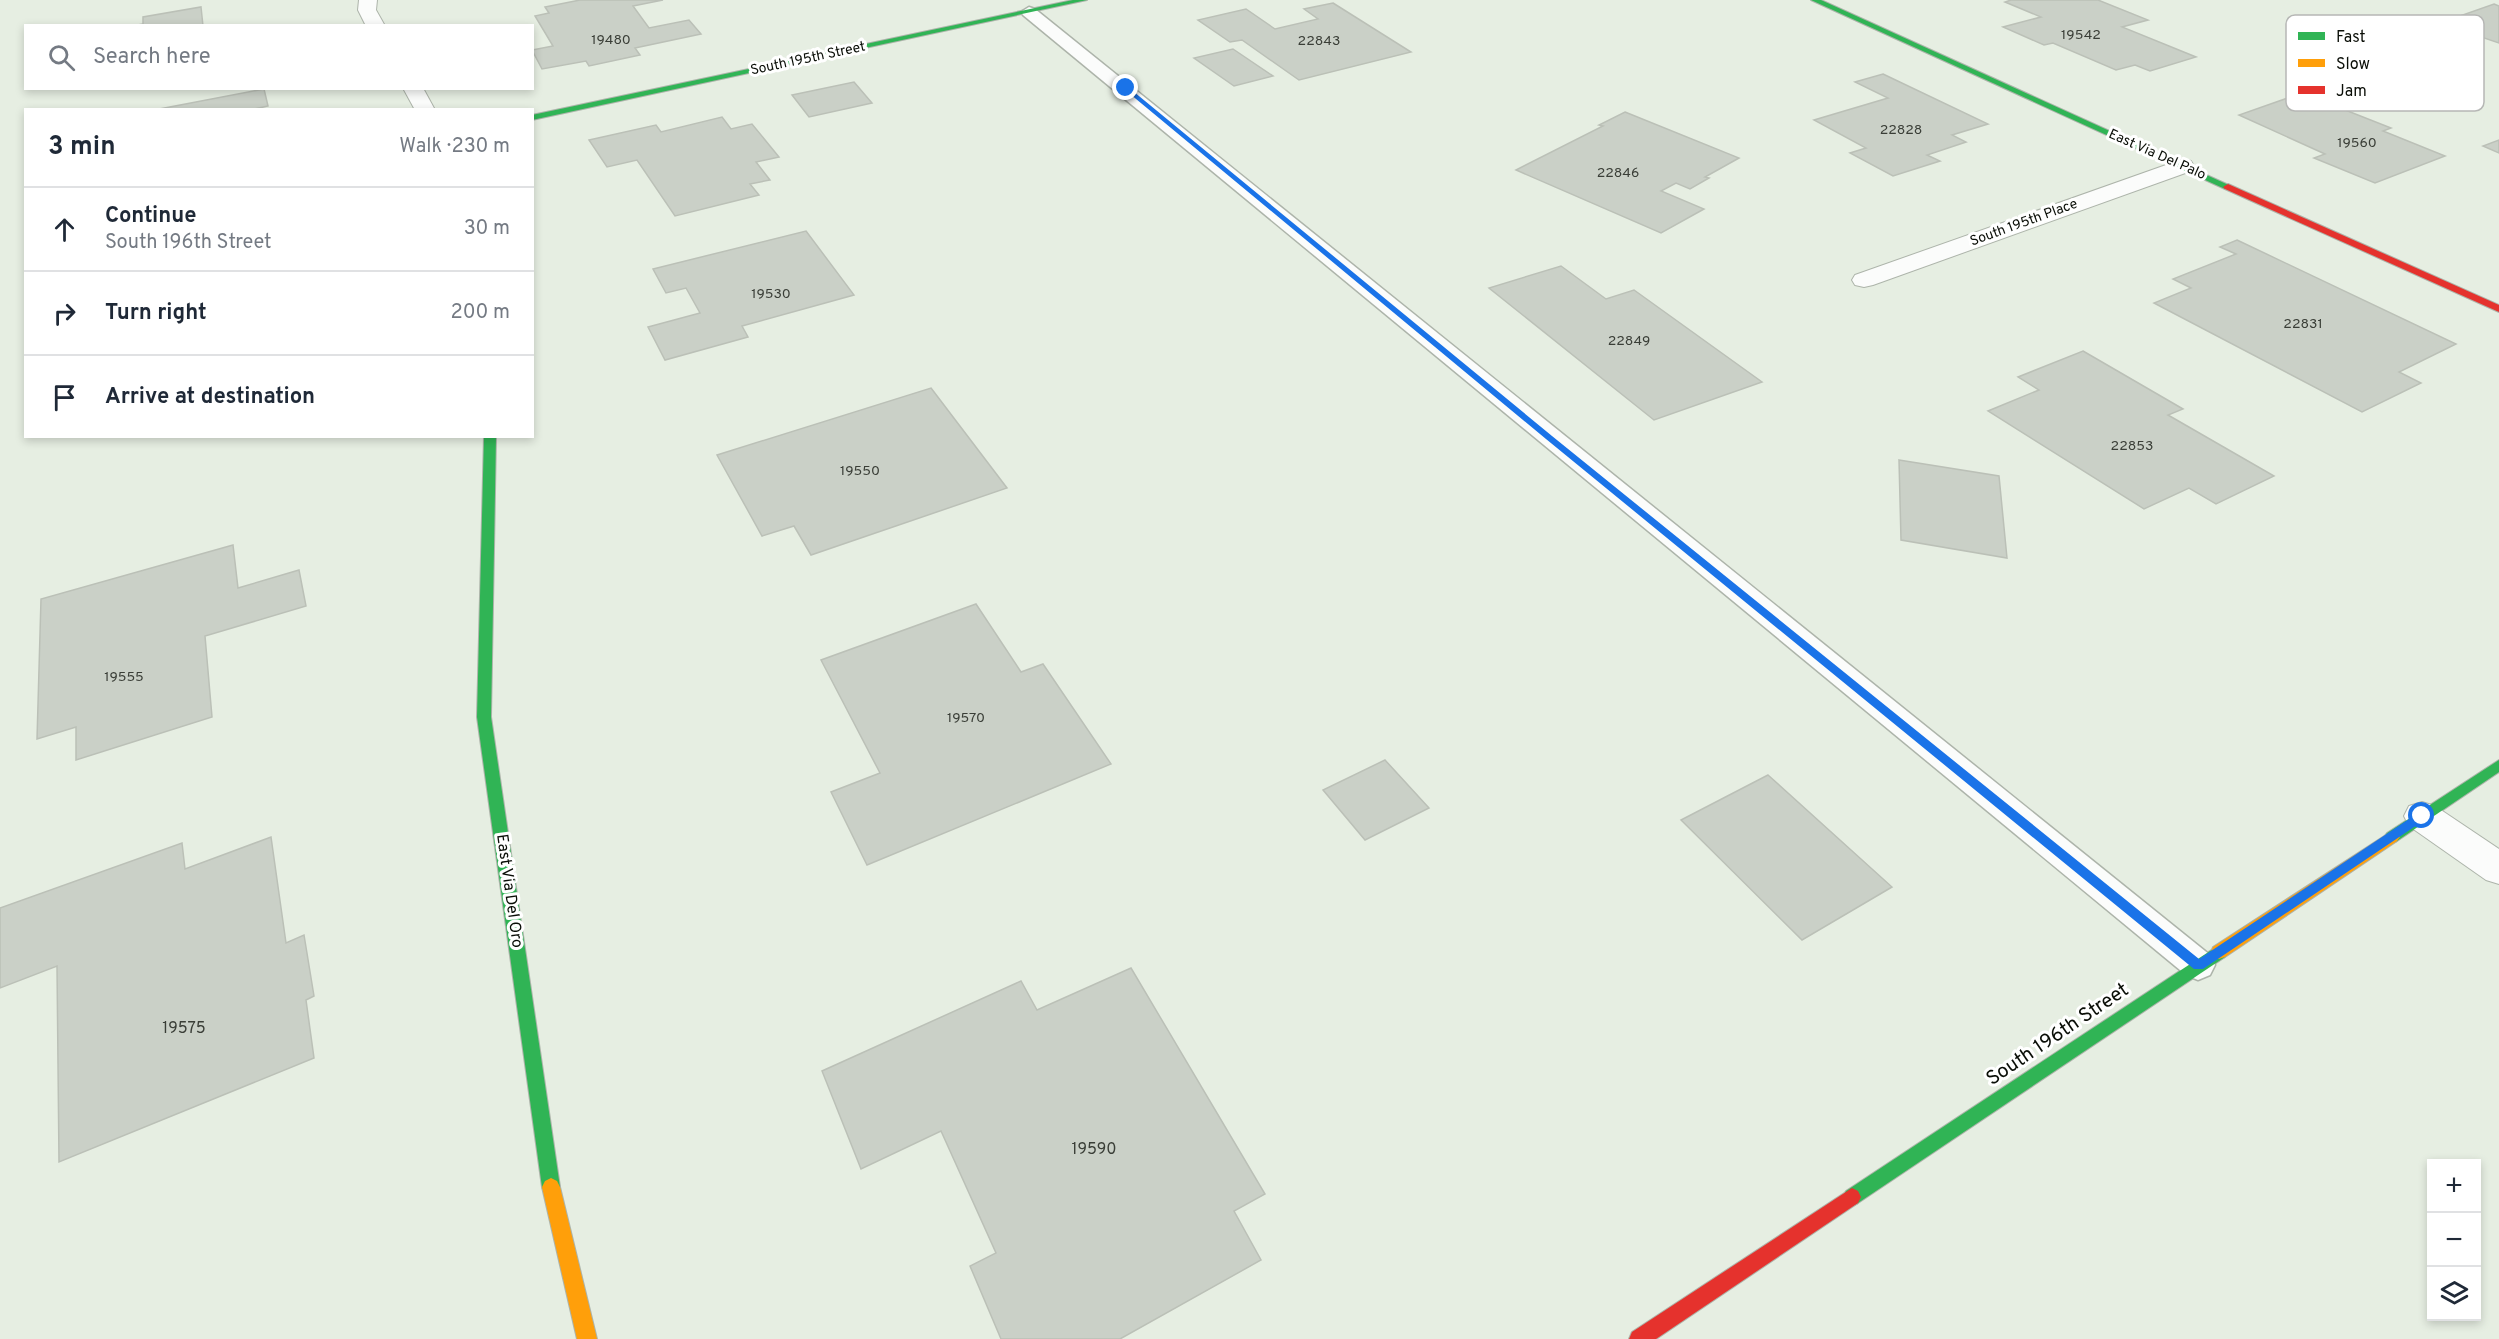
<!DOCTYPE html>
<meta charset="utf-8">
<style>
body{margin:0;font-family:Overpass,sans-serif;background:#f2f2f3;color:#1f2937}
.controls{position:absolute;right:18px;bottom:18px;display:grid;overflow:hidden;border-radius:0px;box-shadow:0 3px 9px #0003}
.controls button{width:54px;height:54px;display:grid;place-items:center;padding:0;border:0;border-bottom:2px solid #e0e1e3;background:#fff;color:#1f2937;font:30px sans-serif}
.stop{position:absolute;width:18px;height:18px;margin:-14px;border:4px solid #1a73e8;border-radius:50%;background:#fff}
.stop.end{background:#1a73e8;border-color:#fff;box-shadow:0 2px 6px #0008}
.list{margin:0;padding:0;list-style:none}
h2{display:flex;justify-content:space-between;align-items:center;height:78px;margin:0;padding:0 24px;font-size:26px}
h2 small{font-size:20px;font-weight:400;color:#747a83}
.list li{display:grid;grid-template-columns:39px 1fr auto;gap:18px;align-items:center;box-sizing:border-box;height:84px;padding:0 24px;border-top:2px solid #e0e1e3}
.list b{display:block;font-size:22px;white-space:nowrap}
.list p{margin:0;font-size:20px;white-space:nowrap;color:#747a83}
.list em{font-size:20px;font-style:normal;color:#747a83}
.icon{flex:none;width:33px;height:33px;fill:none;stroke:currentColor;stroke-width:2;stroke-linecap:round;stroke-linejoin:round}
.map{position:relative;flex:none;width:2499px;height:1339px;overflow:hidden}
.search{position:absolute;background:#fff;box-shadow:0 3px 9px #0003;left:24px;top:24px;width:510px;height:66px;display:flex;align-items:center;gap:15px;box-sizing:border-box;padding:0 21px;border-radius:0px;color:#747a83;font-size:22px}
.panel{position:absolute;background:#fff;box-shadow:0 3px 9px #0003;left:24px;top:108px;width:510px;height:330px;border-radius:0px}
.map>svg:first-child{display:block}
.building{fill:#cad0c7;stroke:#bbc0b7;stroke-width:1.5}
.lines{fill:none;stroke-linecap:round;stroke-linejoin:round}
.lane-casing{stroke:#adb4aa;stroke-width:3}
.street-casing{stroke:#adb4aa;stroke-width:2}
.fast-casing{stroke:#adb4aa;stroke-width:2}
.slow-casing{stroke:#adb4aa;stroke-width:2}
.jam-casing{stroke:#adb4aa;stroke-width:2}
.lane{fill:#fbfcfb;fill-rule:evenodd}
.street{fill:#fbfcfb;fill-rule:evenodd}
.fast{fill:#30b455;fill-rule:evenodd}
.slow{fill:#ff9f0a;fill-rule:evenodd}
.jam{fill:#e5322d;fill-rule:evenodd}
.route{fill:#1a73e8}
.labels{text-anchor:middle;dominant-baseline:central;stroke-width:6;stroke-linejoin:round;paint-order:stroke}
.number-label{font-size:14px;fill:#3a3e37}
.far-street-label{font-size:14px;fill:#0a0e07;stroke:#fff}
.street-label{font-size:16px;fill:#0a0e07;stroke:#fff}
.near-number-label{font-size:16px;fill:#3a3e37}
.near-street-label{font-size:20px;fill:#0a0e07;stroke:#fff}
.key{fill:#fff;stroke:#b6b7b5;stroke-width:1.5}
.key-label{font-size:16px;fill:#0a0e07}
</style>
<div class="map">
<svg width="2499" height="1339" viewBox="0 0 2499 1339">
<rect width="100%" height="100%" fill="#e6eee2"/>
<g class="building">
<path d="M580,0H663L633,6L649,28L689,20L701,34L635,48L640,55L589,66L586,61L542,69L532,50L553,46L535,16L549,13L545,7Z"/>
<path d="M2011,0H2098L2148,20L2122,27L2196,57L2150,71L2135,65L2116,70L2053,43L2044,45L2003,27L2041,17L2005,2Z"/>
<path d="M1333,3L1411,52L1299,80L1242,40L1230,42L1198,20L1246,9L1275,29L1318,19L1304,9Z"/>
<path d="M2494,4L2499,6V43L2440,23Z"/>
<path d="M201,7L203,26H132L143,24V17Z"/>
<path d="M1233,49L1273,76L1234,86L1194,58Z"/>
<path d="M1883,74L1988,124L1952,135L1966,142L1927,155L1940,161L1893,176L1850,153L1866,148L1814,120L1888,98L1855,82Z"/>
<path d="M854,82L872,103L809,117L792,95Z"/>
<path d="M264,89L268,106L250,110H154Z"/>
<path d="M2302,93L2391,128L2383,131L2445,156L2375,183L2314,158L2325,154L2239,115Z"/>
<path d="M1625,112L1739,158L1705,177L1709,178L1690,189L1676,183L1661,191L1704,209L1661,233L1516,170L1603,126L1599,125Z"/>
<path d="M722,117L731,129L752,124L779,157L756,162L770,180L750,184L759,195L675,216L637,160L607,167L589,140L656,125L661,132Z"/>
<path d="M2499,140V153L2483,146Z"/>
<path d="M806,231L854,295L742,326L748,337L665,360L648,327L700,313L686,288L666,293L653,269Z"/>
<path d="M2237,240L2456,344L2399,372L2421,383L2362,412L2154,303L2191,288L2173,279L2236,254L2220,247Z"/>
<path d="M1561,266L1606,299L1634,290L1762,382L1654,420L1489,288Z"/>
<path d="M2083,351L2183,409L2168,415L2274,476L2216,504L2189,488L2144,509L1988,411L2039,390L2018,377Z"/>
<path d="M931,388L1007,488L811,555L794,526L762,536L717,455Z"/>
<path d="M1899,460L1999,476L2007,558L1901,540Z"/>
<path d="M233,545L238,588L299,570L306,606L205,636L212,717L76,760V727L37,739L41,599Z"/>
<path d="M976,604L1021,672L1043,664L1111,764L867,865L831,792L880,773L821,660Z"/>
<path d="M1385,760L1429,808L1365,840L1323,790Z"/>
<path d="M1768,775L1892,887L1802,940L1681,820Z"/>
<path d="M271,837L286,943L304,935L314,996L306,1000L314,1058L59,1162L57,966L0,988V908L182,843L185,869Z"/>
<path d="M1131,968L1265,1194L1234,1211L1261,1260L1120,1339H1001L970,1266L996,1253L941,1131L861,1169L822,1071L1021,981L1037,1010Z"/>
</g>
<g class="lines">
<defs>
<path id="lane" d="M1029,7L1035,9L2210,955L2215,965L2210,975L2198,980L2186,975L1023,15L1021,12Z"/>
<g id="street">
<path d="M359,0H377L376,10L385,26H366L358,10Z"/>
<path d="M403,88H423L435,110H415Z"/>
<path d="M2183,159L2191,161L2194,166L2191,171L1873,285L1864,287L1855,285L1852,280L1855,275Z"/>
<path d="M2422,802L2435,806L2499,849V884L2486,880L2409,826L2404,816L2409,806Z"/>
</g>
<g id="fast">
<path d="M1073,0H1087L532,120V115Z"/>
<path d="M1811,0H1821L2233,187L2225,189Z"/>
<path d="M484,436H496L491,717L560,1187L557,1193L551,1196L545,1193L542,1187L477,717Z"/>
<path d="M2499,760V772L2397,841L2392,843L2387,841L2384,837L2387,833Z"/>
<path d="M2219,945L2225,947L2227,952L2225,957L1858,1203L1852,1206L1846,1203L1843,1197L1846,1191Z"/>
</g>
<g id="slow">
<path d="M2392,831L2397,833L2400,837L2397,841L2225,957L2219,959L2213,957L2211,952L2213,947Z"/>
<path d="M551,1178L557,1181L560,1187L597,1339H577L542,1187L545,1181Z"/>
</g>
<g id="jam">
<path d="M2228,184L2499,305V312L2225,189L2223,187Z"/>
<path d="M1852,1188L1858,1191L1861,1197L1858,1203L1656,1339H1629L1632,1332Z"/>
</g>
</defs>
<use href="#lane" class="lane-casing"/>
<use href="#street" class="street-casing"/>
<use href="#fast" class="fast-casing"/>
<use href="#slow" class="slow-casing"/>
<use href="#jam" class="jam-casing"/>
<use href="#lane" class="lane"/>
<use href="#street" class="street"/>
<use href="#fast" class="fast"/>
<use href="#slow" class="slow"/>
<use href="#jam" class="jam"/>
</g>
<path class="route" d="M1124,87H1128L1552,436L2199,959L2418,813H2426V819L2203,969H2194L1546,439L1124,89Z"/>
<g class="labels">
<g class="number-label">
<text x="2081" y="35">19542</text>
<text x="611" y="40">19480</text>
<text x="1319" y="41">22843</text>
<text x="1901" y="130">22828</text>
<text x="2357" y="143">19560</text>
<text x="1618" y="173">22846</text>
<text x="771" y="294">19530</text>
<text x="2303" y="324">22831</text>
<text x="1629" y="341">22849</text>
<text x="2132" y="446">22853</text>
<text x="860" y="471">19550</text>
<text x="124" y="677">19555</text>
<text x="966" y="718">19570</text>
</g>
<g class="far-street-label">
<text transform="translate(808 59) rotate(-12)">South 195th Street</text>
<text transform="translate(2157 155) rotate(24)">East Via Del Palo</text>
<text transform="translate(2024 223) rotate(-20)">South 195th Place</text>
</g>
<g class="street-label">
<text transform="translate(509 891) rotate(82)">East Via Del Oro</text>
</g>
<g class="near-number-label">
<text x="184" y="1029">19575</text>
<text x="1094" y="1150">19590</text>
</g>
<g class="near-street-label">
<text transform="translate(2058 1035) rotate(-34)">South 196th Street</text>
</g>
</g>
<rect x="2286" y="15" width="198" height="96" rx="9" class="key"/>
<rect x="2298" y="32" width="27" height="8" fill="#30b455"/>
<rect x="2298" y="59" width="27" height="8" fill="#ff9f0a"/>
<rect x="2298" y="86" width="27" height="8" fill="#e5322d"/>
<g class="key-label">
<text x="2336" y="42">Fast</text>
<text x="2336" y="69">Slow</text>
<text x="2336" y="96">Jam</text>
</g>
</svg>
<div class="controls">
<button>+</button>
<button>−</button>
<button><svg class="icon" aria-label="layers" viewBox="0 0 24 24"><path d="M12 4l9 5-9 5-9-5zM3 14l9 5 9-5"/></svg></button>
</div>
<div class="stop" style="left:2422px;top:816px"></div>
<div class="stop end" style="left:1126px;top:88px"></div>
<div class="search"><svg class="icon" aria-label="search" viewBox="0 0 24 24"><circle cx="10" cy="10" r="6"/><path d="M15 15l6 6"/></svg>Search here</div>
<section class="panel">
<h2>3 min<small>Walk · 230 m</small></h2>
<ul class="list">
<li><svg class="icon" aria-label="ahead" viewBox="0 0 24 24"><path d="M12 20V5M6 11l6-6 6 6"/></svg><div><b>Continue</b><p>South 196th Street</p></div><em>30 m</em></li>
<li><svg class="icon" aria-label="right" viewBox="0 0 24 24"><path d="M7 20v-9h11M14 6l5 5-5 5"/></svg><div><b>Turn right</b></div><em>200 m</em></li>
<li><svg class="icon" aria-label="arrive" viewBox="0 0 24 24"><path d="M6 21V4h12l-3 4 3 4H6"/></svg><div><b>Arrive at destination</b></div></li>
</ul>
</section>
</div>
